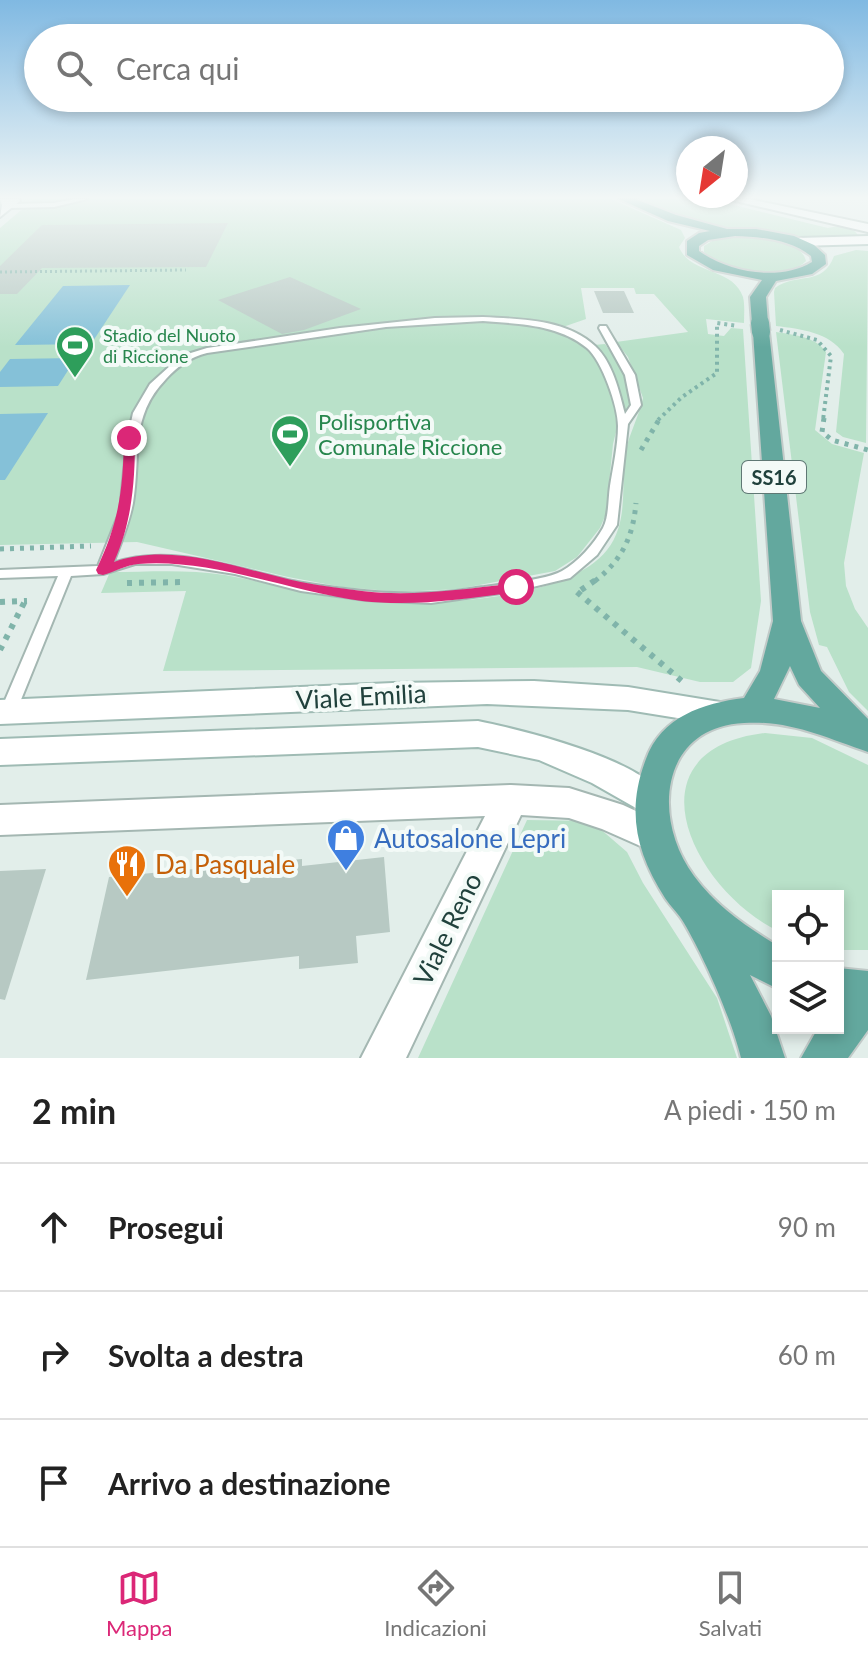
<!DOCTYPE html>
<html lang="it">
<meta charset="utf-8">
<style>
body{margin:0;font-family:Lato,sans-serif;background:#f6f6f6;color:#222}
.controls{position:absolute;right:24px;bottom:24px;display:grid;overflow:hidden;border-radius:0px;box-shadow:0 4px 12px #0003}
.controls button{width:72px;height:72px;display:grid;place-items:center;padding:0;border:0;border-bottom:2px solid #e0e0e0;background:#fff;color:#222;font:40px sans-serif}
.compass{position:absolute;left:676px;top:136px;width:72px;height:72px;border-radius:50%;background:#fff;box-shadow:0 4px 12px #0003;rotate:210deg}
.stop{position:absolute;width:24px;height:24px;margin:-18px;border:6px solid #db2777;border-radius:50%;background:#fff}
.stop.end{background:#db2777;border-color:#fff;box-shadow:0 2px 8px #0008}
.list{margin:0;padding:0;list-style:none}
h2{display:flex;justify-content:space-between;align-items:center;height:104px;margin:0;padding:0 32px;font-size:34px}
h2 small{font-size:26px;font-weight:400;color:#767676}
.list li{display:grid;grid-template-columns:52px 1fr auto;gap:24px;align-items:center;box-sizing:border-box;height:128px;padding:0 32px;border-top:2px solid #e0e0e0}
.list b{display:block;font-size:30px;white-space:nowrap}
.list em{font-size:26px;font-style:normal;color:#767676}
.icon{flex:none;width:44px;height:44px;fill:none;stroke:currentColor;stroke-width:2;stroke-linecap:round;stroke-linejoin:round}
.map{position:relative;flex:none;width:868px;height:1058px;overflow:hidden}
.search{position:absolute;background:#fff;box-shadow:0 4px 12px #0003;left:24px;right:24px;top:24px;height:88px;display:flex;align-items:center;gap:20px;box-sizing:border-box;padding:0 28px;border-radius:44px;color:#767676;font-size:30px}
.sheet{height:488px;background:#fff}
nav{display:flex;justify-content:space-around;align-items:center;box-sizing:border-box;height:112px;border-top:2px solid #e0e0e0;background:#fff;font-size:22px;color:#767676}
nav a{display:grid;justify-items:center;gap:4px}
nav .on{color:#db2777}
.map>svg:first-child{display:block}
.green{fill:#b9e1c9}
.water{fill:#85c1d8}
.building{fill:#b7c9c3}
.lines{fill:none;stroke-linecap:round;stroke-linejoin:round}
.lane-casing{stroke:#a4b7b2;stroke-width:4}
.street-casing{stroke:#a4b7b2;stroke-width:4}
.secondary-casing{stroke:#9fbbb4;stroke-width:4}
.primary-casing{stroke:#c1cac8;stroke-width:4}
.path-far3{stroke:#80b4aa;stroke-width:3;stroke-dasharray:2 3;stroke-linecap:butt}
.path-far2{stroke:#80b4aa;stroke-width:4;stroke-dasharray:3 4;stroke-linecap:butt}
.path-far1{stroke:#80b4aa;stroke-width:5;stroke-dasharray:4 6;stroke-linecap:butt}
.path{stroke:#80b4aa;stroke-width:6;stroke-dasharray:5 7;stroke-linecap:butt}
.lane{fill:#fff;fill-rule:evenodd}
.street{fill:#fff;fill-rule:evenodd}
.secondary{fill:#fff;fill-rule:evenodd}
.primary{fill:#63a89e;fill-rule:evenodd}
.primary-bridge-casing{stroke:#c1cac8;stroke-width:21;stroke-linecap:butt}
.primary-bridge{stroke:#63a89e;stroke-width:18}
.route{fill:#db2777}
.labels{text-anchor:middle;dominant-baseline:central;stroke-width:8;stroke-linejoin:round;paint-order:stroke}
.far-leisure-label{font-size:18px;fill:#27864d;stroke:#f3faf7;text-anchor:start}
.shield{fill:#f3faf7;stroke:#5f7874;stroke-width:2}
.shield-label{font-size:20px;font-weight:bold;fill:#20413c}
.leisure-label{font-size:22px;fill:#27864d;stroke:#f3faf7;text-anchor:start}
.near-street-label{font-size:26px;fill:#20413c;stroke:#f3faf7}
.near-shop-label{font-size:26px;fill:#366cbe;stroke:#f3faf7;text-anchor:start}
.near-food-label{font-size:26px;fill:#c56008;stroke:#f3faf7;text-anchor:start}
</style>
<div class="map">
<svg width="868" height="1058" viewBox="0 0 868 1058">
<rect width="100%" height="100%" fill="#e2eeea"/>
<g class="green">
<path d="M0,199H611L681,230L685,238L679,247C690,275 733,267 743,297C745,305 744,315 744,323L706,319L708,334L724,336L731,328L743,329L761,601L751,668L733,682H700L637,667L163,671L186,591L101,593L110,572C148,572 187,569 225,575C265,582 304,594 345,599C409,607 564,605 607,550C630,521 620,484 626,450C630,432 639,416 643,398L628,357L616,342L688,332L654,294H636L634,288H581L586,319L563,327L594,345L605,344L625,373L630,406L617,428L613,444L606,514L600,528L577,557L555,571L458,589L401,592L342,587L288,577L137,542L0,545V228L33,200Z"/>
<path d="M636,199H709L828,228C838,225 852,226 858,235C834,247 712,227 682,218C667,213 652,205 636,199Z"/>
<path d="M742,236C761,238 800,238 806,261C787,281 723,271 704,252V246L717,238Z"/>
<path d="M856,250L868,251L866,443L843,437L836,432L844,354C829,332 801,329 776,326L774,292L775,288C797,272 823,287 834,256Z"/>
<path d="M776,332C794,335 815,336 826,352L815,430L832,444L864,453L844,563L846,586L855,609L868,628V711L849,692L827,647L819,645L810,612Z"/>
<path d="M765,733L812,738L868,765V950H838V896H778V931C692,889 625,750 765,733Z"/>
<path d="M527,820L591,821L627,852L643,883L717,998L737,1058H418Z"/>
</g>
<g class="water">
<path d="M130,285L91,344L15,345L63,286Z"/>
<path d="M76,358L58,386L0,387V372L10,359Z"/>
<path d="M48,413L5,480H0V414Z"/>
</g>
<g class="building">
<path d="M228,223L206,267L42,268L17,294H0V266L42,225Z"/>
<path d="M290,277L361,309L304,330L282,334L218,300Z"/>
<path d="M594,291H624L634,313H603Z"/>
<path d="M384,857L390,932L356,936L358,963L299,969V956L86,980L109,877L302,859V866Z"/>
<path d="M46,869L5,1000L0,999V871Z"/>
</g>
<g class="lines">
<defs>
<g id="lane">
<path d="M75,199H87L54,207L7,208L4,206L7,204L54,203Z"/>
<path d="M483,317C520,319 566,319 595,346C613,363 619,391 625,414L631,405L625,375L599,328L600,326H606L635,375L641,405L628,424L617,525L597,555L570,578L516,591L431,603L366,600L301,591L235,574L172,564H135L103,574L71,576L16,712L13,716L8,718L3,716L0,712L58,576L0,578V570L98,566L120,511L127,441L133,413L150,384L181,356L207,348L340,328L435,318ZM483,321C518,324 558,324 587,348C602,361 618,406 618,426C618,445 613,467 610,486C608,499 609,517 603,528C594,544 578,562 562,571C546,580 503,584 484,587C467,589 448,593 430,593C388,595 345,590 303,583C241,572 176,542 113,563C121,543 129,524 133,503C141,456 129,417 166,379C178,366 190,357 207,353L386,327Z"/>
</g>
<g id="street">
<path d="M0,199H19L20,201L0,217L2,205Z"/>
<path d="M727,199H749L868,224V232Z"/>
<path d="M511,785L569,788L623,805L666,825L672,836L666,847L654,852L602,829L569,818L521,815L406,1058H361L485,816L0,835V805Z"/>
</g>
<g id="secondary">
<path d="M868,236V244L798,246L791,242L798,238Z"/>
<path d="M534,681L628,687L732,704L736,713L732,722L721,725L628,710L487,704L0,724V700L393,683Z"/>
<path d="M478,721C522,730 647,760 667,801L662,811L650,816L592,783L539,760L478,747L0,765V739Z"/>
</g>
<g id="primary">
<path d="M619,199H635L676,215L727,229H756L794,236L814,245L825,255L826,264L812,274L776,281L766,297L768,323L762,327L769,332L801,621L821,671L868,719V752C826,738 790,720 744,723C659,727 652,820 694,876C716,906 747,927 778,946V989L750,975L771,1016L785,1058H741C732,1020 704,957 684,923C679,914 671,907 665,898C636,852 626,811 646,759C661,717 703,703 744,698L760,671L773,621L753,332L759,328L752,323L750,297L762,280L713,270L687,255V241L699,233L710,231L668,221ZM735,236C762,237 789,239 811,256L812,262C779,282 728,272 699,251V246L708,240ZM790,666L799,685L820,708L774,699Z"/>
<path d="M838,968L868,971V1030L848,1058H801L818,1028H838Z"/>
</g>
</defs>
<use href="#lane" class="lane-casing"/>
<use href="#street" class="street-casing"/>
<use href="#secondary" class="secondary-casing"/>
<use href="#primary" class="primary-casing"/>
<path class="path-far3" d="M0,272L186,270"/>
<g class="path-far2">
<path d="M780,330L817,340L831,356L823,420"/>
<path d="M658,420L682,397L717,373V323L738,326"/>
</g>
<g class="path-far1">
<path d="M824,418L822,432L832,440L868,450"/>
<path d="M641,450L660,418"/>
<path d="M0,549L91,546"/>
<path d="M595,581C622,560 633,537 636,503"/>
</g>
<g class="path">
<path d="M127,583L185,582"/>
<path d="M581,590L597,579"/>
<path d="M577,592L683,682"/>
<path d="M0,602L27,601"/>
<path d="M0,650L25,601"/>
</g>
<use href="#lane" class="lane"/>
<use href="#street" class="street"/>
<use href="#secondary" class="secondary"/>
<use href="#primary" class="primary"/>
<defs>
<path id="primary-bridge" d="M760,323L761,332"/>
</defs>
<use href="#primary-bridge" class="primary-bridge-casing"/>
<use href="#primary-bridge" class="primary-bridge"/>
</g>
<linearGradient id="sky" x2="0" y2="1"><stop stop-color="#80b9e2"/><stop offset="0.57" stop-color="#f2f7f6"/><stop offset="1" stop-color="#f2f7f6" stop-opacity="0"/></linearGradient>
<rect width="868" height="347" fill="url(#sky)"/>
<path class="route" d="M129,435L135,438C135,482 132,522 114,562C174,541 241,570 301,582C321,586 342,588 362,591C413,597 465,589 516,583L523,587L516,592C465,599 414,607 362,601C289,591 211,558 138,564C126,565 114,572 103,575L98,574L96,570C119,523 123,490 124,438Z"/>
<defs>
<symbol id="stadium-pin" viewBox="-11 -11 22 30"><path d="M0 17L-7.5 6A9.5 9.5 0 1 1 7.5 6Z" fill="#2e9e5b" stroke="#f3faf7"/><path d="M0-5a6.5 5 0 1 0 0 10a6.5 5 0 1 0 0-10ZM-3.5-1.8h7v3.6h-7Z" fill="#fff"/></symbol>
<symbol id="shop-pin" viewBox="-11 -11 22 30"><path d="M0 17L-7.5 6A9.5 9.5 0 1 1 7.5 6Z" fill="#3f7fe0" stroke="#f3faf7"/><path d="M-5-2.5h2.3a2.7 3.5 0 0 1 5.4 0H5L5.5 6h-11ZM-1.5-2.5h3a1.5 2.3 0 0 0-3 0Z" fill="#fff"/></symbol>
<symbol id="restaurant-pin" viewBox="-11 -11 22 30"><path d="M0 17L-7.5 6A9.5 9.5 0 1 1 7.5 6Z" fill="#e8710a" stroke="#f3faf7"/><path d="M-5-6h1v4h1v-4h1v4h1v-4h1v5L-1.5 .5V6h-2V.5L-5-1ZM5-6V6H3V1.5H1.5Q1.5-4 5-6Z" fill="#fff"/></symbol>
</defs>
<g fill-rule="evenodd">
<use href="#stadium-pin" x="53" y="323" width="44" height="60"/>
<use href="#stadium-pin" x="268" y="412" width="44" height="60"/>
<use href="#shop-pin" x="324" y="816" width="44" height="60"/>
<use href="#restaurant-pin" x="105" y="842" width="44" height="60"/>
</g>
<g class="labels">
<g class="far-leisure-label">
<text x="103" y="335">Stadio del Nuoto<tspan x="103" dy="21">di Riccione</tspan></text>
</g>
<rect class="shield" x="742" y="461" width="64" height="32" rx="6"/>
<g class="shield-label">
<text x="774" y="477">SS16</text>
</g>
<g class="leisure-label">
<text x="318" y="421">Polisportiva<tspan x="318" dy="25">Comunale Riccione</tspan></text>
</g>
<g class="near-street-label">
<text transform="translate(361 696) rotate(-3)">Viale Emilia</text>
<text transform="translate(447 929) rotate(-64)">Viale Reno</text>
</g>
<g class="near-shop-label">
<text x="374" y="838">Autosalone Lepri</text>
</g>
<g class="near-food-label">
<text x="155" y="864">Da Pasquale</text>
</g>
</g>
</svg>
<div class="controls">
<button><svg class="icon" aria-label="locate" viewBox="0 0 24 24"><circle cx="12" cy="12" r="6"/><path d="M12 2v4M12 18v4M2 12h4M18 12h4"/></svg></button>
<button><svg class="icon" aria-label="layers" viewBox="0 0 24 24"><path d="M12 4l9 5-9 5-9-5zM3 14l9 5 9-5"/></svg></button>
</div>
<svg class="compass" viewBox="-18 -18 36 36"><path d="M0-13l5 13h-10z" fill="#e53935"/><path d="M0 13l5-13h-10z" fill="#767676"/></svg>
<div class="stop" style="left:516px;top:587px"></div>
<div class="stop end" style="left:129px;top:438px"></div>
<div class="search"><svg class="icon" aria-label="search" viewBox="0 0 24 24"><circle cx="10" cy="10" r="6"/><path d="M15 15l6 6"/></svg>Cerca qui</div>
</div>
<section class="sheet">
<h2>2 min<small>A piedi · 150 m</small></h2>
<ul class="list">
<li><svg class="icon" aria-label="ahead" viewBox="0 0 24 24"><path d="M12 20V5M6 11l6-6 6 6"/></svg><div><b>Prosegui</b></div><em>90 m</em></li>
<li><svg class="icon" aria-label="right" viewBox="0 0 24 24"><path d="M7 20v-9h11M14 6l5 5-5 5"/></svg><div><b>Svolta a destra</b></div><em>60 m</em></li>
<li><svg class="icon" aria-label="arrive" viewBox="0 0 24 24"><path d="M6 21V4h12l-3 4 3 4H6"/></svg><div><b>Arrivo a destinazione</b></div></li>
</ul>
</section>
<nav>
<a class="on"><svg class="icon" aria-label="map" viewBox="0 0 24 24"><path d="M3 6l6-2 6 2 6-2v14l-6 2-6-2-6 2zM9 4v14M15 6v14"/></svg>Mappa</a>
<a><svg class="icon" aria-label="directions" viewBox="0 0 24 24"><path d="M12 3l9 9-9 9-9-9zM9 14v-3h6M13 9l2 2-2 2"/></svg>Indicazioni</a>
<a><svg class="icon" aria-label="saved" viewBox="0 0 24 24"><path d="M7 4h10v16l-5-4-5 4z"/></svg>Salvati</a>
</nav>
